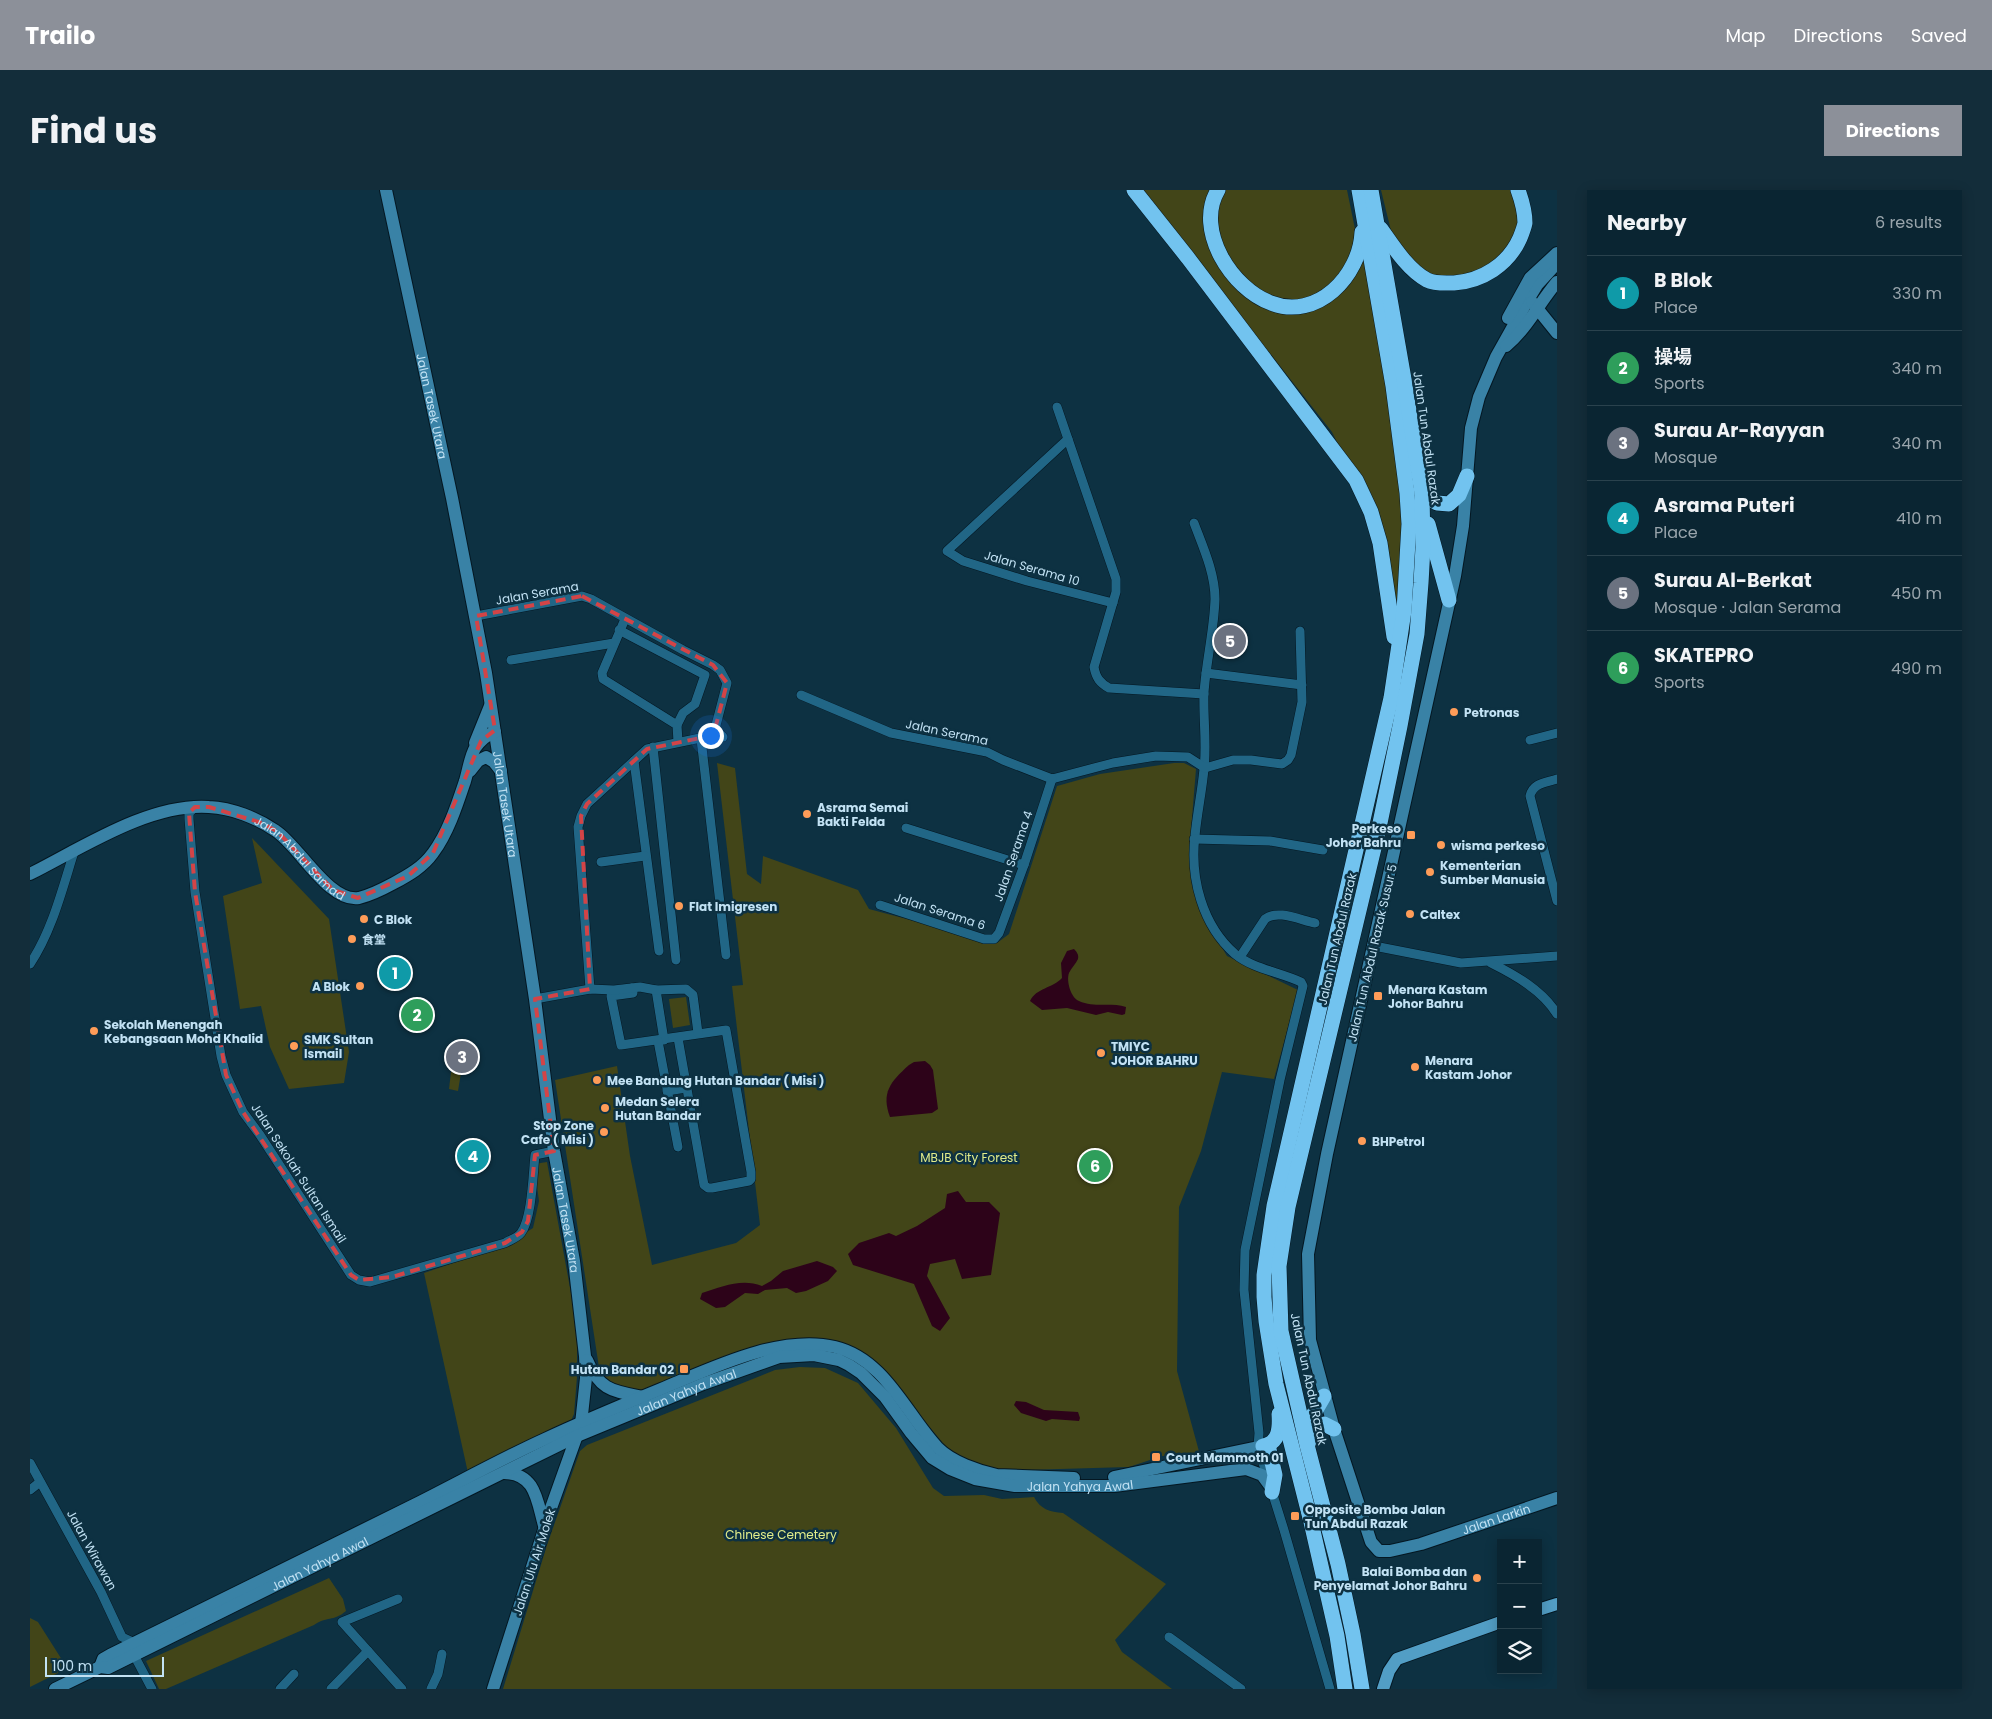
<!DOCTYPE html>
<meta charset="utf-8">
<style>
body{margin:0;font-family:Poppins,"Noto Sans SC",sans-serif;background:#132d3a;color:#f1f3f6}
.controls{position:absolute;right:15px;bottom:15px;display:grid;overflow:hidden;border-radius:0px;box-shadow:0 2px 12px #0003}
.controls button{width:45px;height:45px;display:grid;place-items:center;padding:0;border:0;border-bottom:1px solid #2a424d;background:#0a2532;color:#f1f3f6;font:25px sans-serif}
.scale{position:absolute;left:15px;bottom:12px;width:119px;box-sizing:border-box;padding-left:5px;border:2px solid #c2e2f4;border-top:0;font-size:14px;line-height:18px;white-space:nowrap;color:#c2e2f4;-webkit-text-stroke:4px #0d3142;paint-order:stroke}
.you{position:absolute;left:680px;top:545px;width:18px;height:18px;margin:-12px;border:4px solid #fff;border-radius:50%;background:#1a73e8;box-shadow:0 0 0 8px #1a73e833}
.badge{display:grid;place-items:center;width:32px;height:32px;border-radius:50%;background:#8c9099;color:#fff;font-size:16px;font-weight:700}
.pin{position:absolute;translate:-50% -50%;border:2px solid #fff;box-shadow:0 1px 5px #0006}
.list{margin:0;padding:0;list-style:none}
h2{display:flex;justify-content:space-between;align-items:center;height:65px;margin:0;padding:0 20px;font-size:21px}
h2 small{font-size:16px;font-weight:400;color:#99a5ac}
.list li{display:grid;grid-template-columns:32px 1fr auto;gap:15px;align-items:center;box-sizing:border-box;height:75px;padding:0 20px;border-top:1px solid #2a424d}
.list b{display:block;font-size:19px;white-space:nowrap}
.list p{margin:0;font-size:16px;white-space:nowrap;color:#99a5ac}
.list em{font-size:16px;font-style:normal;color:#99a5ac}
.icon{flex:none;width:28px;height:28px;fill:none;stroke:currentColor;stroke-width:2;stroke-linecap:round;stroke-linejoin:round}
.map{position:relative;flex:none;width:1527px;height:1499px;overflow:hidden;border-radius:0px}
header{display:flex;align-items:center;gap:30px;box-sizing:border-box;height:70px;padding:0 25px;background:#8c9099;color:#fff}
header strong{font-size:24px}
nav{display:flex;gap:28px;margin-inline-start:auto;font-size:18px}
.intro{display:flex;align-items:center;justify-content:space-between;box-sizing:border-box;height:120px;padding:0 30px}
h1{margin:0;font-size:35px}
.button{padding:12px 22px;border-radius:0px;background:#8c9099;color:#fff;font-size:18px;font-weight:700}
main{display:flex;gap:30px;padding:0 30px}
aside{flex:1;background:#0a2532;border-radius:0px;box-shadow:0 2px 12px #0003}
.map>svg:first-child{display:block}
.green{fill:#424518}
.water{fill:#2d0319}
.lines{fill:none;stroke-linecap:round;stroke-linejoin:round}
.street-casing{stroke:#041722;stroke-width:10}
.secondary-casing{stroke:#041722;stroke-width:14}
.primary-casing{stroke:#041722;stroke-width:14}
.highway-casing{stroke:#041722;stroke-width:16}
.street{stroke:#216686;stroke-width:9}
.secondary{stroke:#3982a6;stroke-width:12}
.primary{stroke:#529ec5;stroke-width:12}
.highway{stroke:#72c3ef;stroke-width:15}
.marked{fill:none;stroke:#d34447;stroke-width:4;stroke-dasharray:10 6;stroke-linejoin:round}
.poi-dot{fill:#fe9c58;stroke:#0d3142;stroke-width:2}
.labels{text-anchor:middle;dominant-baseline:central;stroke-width:5;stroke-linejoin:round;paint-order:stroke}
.street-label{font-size:12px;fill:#c2e2f4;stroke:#0d3142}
.poi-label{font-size:12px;font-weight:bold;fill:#c2e2f4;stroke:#0d3142;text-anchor:start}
.park-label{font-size:12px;fill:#e2ec89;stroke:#0d3142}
</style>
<header>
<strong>Trailo</strong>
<nav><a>Map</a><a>Directions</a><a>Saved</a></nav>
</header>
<div class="intro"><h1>Find us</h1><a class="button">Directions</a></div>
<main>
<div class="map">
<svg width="1527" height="1499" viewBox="0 0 1527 1499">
<rect width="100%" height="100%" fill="#0d3142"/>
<g class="green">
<path d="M1111,0H1182L1176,27L1208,97L1282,117L1335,59L1377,324L1370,439L1342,323L1302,242Z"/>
<path d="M1192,0H1317L1325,39L1323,64L1314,83L1283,108L1258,111L1236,107L1219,96L1190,57L1184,27Z"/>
<path d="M1351,0H1480L1484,5L1490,31L1477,67L1445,90L1405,86L1386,74L1363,49Z"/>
<path d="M687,573L705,578L717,684L731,694L733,666L828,700L839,719L967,753L979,744L1027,596L1070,584L1144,573H1154L1166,579L1161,640L1162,695L1176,731L1197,766L1268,800L1244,889L1192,882L1171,961L1149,1017L1147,1181L1170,1265L1132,1266L1099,1277L959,1281L922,1264L862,1192L799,1151L773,1148L707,1165L615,1200L592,1202L570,1184L525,890L587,876L600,966L622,1075L706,1053L730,1035L702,796L713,795Z"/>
<path d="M222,648L299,729L319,862L314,893L259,899L240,857L231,816L210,819L193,706L232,693Z"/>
<path d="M656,807L660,835L643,838L639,809Z"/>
<path d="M390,808L395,840L383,842L379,810Z"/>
<path d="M421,882L431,883L428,901L419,899Z"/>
<path d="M517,972L547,1136V1187L544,1224L539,1235L438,1283L394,1083L476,1055L503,1038L509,1011L504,974Z"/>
<path d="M770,1177L795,1178L828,1193L866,1238L903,1298L914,1306L954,1305L972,1309L1004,1307C1010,1319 1020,1322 1033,1323L1136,1394L1085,1450L1092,1462L1142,1499H473L517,1355L550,1261L557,1255L745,1180Z"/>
<path d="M299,1388L313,1409L316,1421C303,1432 297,1426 284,1435L136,1499H129L116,1471Z"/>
<path d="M0,1428L8,1432L34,1473L28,1483L0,1497Z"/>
</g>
<g class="water">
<path d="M1044,759C1047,762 1049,765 1048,769C1046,774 1041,778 1039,783C1036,791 1041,808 1049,811C1064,818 1081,812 1096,817L1095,824L1092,825L1078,822L1066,825L1037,818L1012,820L1000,811C1006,798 1023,798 1032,788L1031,773L1037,761Z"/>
<path d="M895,871L900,875L903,880L908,919L902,923L860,927C851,903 860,892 879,875L884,872Z"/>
<path d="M928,1001L936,1012H959L970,1023L961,1085L932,1089L925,1069L900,1074L897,1086L920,1128L910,1141L902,1136L884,1094L823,1075L818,1064L829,1053L859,1043L866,1046L887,1036L915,1018L917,1004Z"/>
<path d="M787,1071L803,1077L807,1081L798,1091L776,1101L766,1103L757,1098L735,1100L728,1104L715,1103L695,1117L686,1118L670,1109L672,1103C692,1097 711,1088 732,1096L741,1091L753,1081Z"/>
<path d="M986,1211L996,1212L1014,1220L1048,1222L1050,1228L1049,1231L1022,1229L1016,1231L991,1223L984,1215Z"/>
</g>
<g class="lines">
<defs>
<g id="street">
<path d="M1027,217L1086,389V402L1064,477C1066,488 1070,493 1079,498L1174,504"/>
<path d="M1038,249L917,361L933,371L997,391L1083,413"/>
<path d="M1164,333C1173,357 1185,383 1185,409C1184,441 1176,472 1174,503C1173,528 1177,554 1174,579C1172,601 1167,624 1165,646C1160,688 1172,735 1205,764C1223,779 1250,782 1271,792L1273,796L1250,890L1215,1060L1214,1100L1229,1243L1228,1257L1254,1340L1300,1499"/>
<path d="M446,426L552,406L561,409L653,460L683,475L690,480L697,493L685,539L680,546L617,559L557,614L551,626L548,637L560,799"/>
<path d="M595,429L572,483L573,489L647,535L648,552"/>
<path d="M589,440L675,485L665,514L653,523L647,535"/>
<path d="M481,470L584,453"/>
<path d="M1176,483L1272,495"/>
<path d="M771,505L861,543L957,562L973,570L1022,589L1083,573L1126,566L1158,567L1175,578L1203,570H1221L1252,574L1258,570L1261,565L1272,512L1270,441"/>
<path d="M685,539L693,547"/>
<path d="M671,549L696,765"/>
<path d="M1500,550L1527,543"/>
<path d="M623,557L646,770"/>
<path d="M604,571L629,761"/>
<path d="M1527,589C1515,593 1503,593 1500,606L1527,711"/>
<path d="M165,617L159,623V629L165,702L191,866L196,885L213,922L230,945L321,1085L329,1090L340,1092L475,1053C480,1050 487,1048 491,1043C502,1029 503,983 505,965L524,961"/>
<path d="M876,638L994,675"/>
<path d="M1164,649L1240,651L1293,660"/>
<path d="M571,672L615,666"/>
<path d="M850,715L954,749H964L969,743L994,675L1022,589"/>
<path d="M1344,756L1431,773L1527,766"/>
<path d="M1210,767L1235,729C1247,719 1270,730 1285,733"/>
<path d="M1461,773C1485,785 1512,800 1527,824"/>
<path d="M0,774C22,741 32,700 44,662"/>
<path d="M602,798L603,803L581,806L591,855L696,840L721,982V989L719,991L682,998H678L674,995L648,848"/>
<path d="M626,800L634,850"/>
<path d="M505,809L560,799L584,800L610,797L626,800L656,799L663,805L668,843"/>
<path d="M628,851L648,957"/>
<path d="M637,901L656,898"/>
<path d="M0,1273L71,1402L92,1447L105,1453"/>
<path d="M0,1300L10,1292"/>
<path d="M368,1409L312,1432L372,1499"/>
<path d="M1139,1447L1211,1499"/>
<path d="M104,1465L122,1499"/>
<path d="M250,1499L264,1484"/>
<path d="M301,1499L338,1461"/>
<path d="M401,1499L408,1484L412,1464"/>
</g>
<g id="secondary">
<path id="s1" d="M356,0L422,308L456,483L505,809L524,961L544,1071L555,1166L556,1188L551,1234L521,1318L463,1499"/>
<path id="s2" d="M1527,73L1507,95L1499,108L1466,167L1449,207L1441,238L1433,336L1425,386L1297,964L1278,1064L1280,1150L1304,1239L1341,1352L1349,1361H1360L1391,1354L1527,1308"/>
<path d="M1502,112L1527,143"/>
<path d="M1478,128L1500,88L1527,63"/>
<path d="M1476,156C1497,139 1509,113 1527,92"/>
<path d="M445,553L460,516"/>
<path d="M440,581L448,571L456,567L464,572L471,581"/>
<path id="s3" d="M0,684C52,658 119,613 179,617C202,618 227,628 246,641C269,656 299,713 329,708C341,705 353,699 364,693C379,685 393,677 403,663C418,643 427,615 435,591C438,581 440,567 445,558C450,551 456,545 465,542"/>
<path d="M557,1170C570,1201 583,1201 613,1207"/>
<path d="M474,1283C507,1283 507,1313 515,1339"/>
<path d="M1084,1287L1233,1256"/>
<path d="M70,1477L73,1469L80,1465C182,1415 283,1364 384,1315C428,1293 471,1269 515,1249C553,1231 592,1215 631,1199C682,1178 750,1144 805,1157C855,1169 876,1224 908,1258C922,1272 948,1281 967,1285L1044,1288"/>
<path id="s4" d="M25,1499L70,1477L78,1478L547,1246L673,1194L749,1167L784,1165L809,1170L819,1175L831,1183L855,1207L881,1243L902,1268L920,1279L945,1289L985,1296H1084L1216,1279L1232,1285L1240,1296"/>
</g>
<g id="primary">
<path d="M1508,1420L1527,1414"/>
<path d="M1353,1499L1359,1481L1367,1469L1471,1432"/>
</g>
<g id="highway">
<path d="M1104,0L1158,68L1326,290L1341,322L1350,353L1364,447"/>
<path d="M1188,0C1164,40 1202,99 1241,113C1287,131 1330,86 1332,42"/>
<path d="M1351,39C1363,56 1378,80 1397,90C1405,94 1415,93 1424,93C1452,91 1478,75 1490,48C1492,43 1494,38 1495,33C1495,21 1492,11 1488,0"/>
<path d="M1392,303L1407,313L1419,314L1429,305L1437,286"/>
<path d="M1398,334L1419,410"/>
<path d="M1283,1238L1294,1234L1304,1239"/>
<path d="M1279,1252L1283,1238V1225L1294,1206"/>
<path d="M1238,1255L1245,1285L1242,1302"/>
<path d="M1233,1256C1249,1253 1250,1239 1249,1224"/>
<path d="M1315,1499L1307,1446L1281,1332L1246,1194L1236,1131L1234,1107V1085L1244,1016L1361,508L1374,421L1379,334L1377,303L1363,196L1329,0"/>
<path d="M1332,1499L1323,1444L1308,1374L1277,1255L1251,1141L1249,1076L1258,1017L1350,633L1370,536L1387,444L1391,393L1393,357L1392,303L1374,189L1341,0"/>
</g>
</defs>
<use href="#street" class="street-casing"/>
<use href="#secondary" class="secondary-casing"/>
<use href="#primary" class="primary-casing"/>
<use href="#highway" class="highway-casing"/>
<use href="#street" class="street"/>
<use href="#secondary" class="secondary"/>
<use href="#primary" class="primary"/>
<use href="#highway" class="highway"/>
</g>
<path class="marked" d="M552,406L683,475L697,493L685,539L680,546L617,559L557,614L551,626L560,799L505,809L524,961L505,965L498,1031L492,1042L475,1053L362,1087L329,1090L321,1085L213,922L196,885L165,702L159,623L165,617H179L232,633L248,642L303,700L328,708L378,686L403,663L451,551L465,540L446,426Z"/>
<g class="poi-dot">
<circle cx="1424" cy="522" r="5"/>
<circle cx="777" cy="624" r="5"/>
<rect x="1376" y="640" width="10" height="10" rx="2.5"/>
<circle cx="1411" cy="655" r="5"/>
<circle cx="1400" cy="682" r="5"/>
<circle cx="649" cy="716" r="5"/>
<circle cx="1380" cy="724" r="5"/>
<circle cx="334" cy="729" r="5"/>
<circle cx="322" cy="749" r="5"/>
<circle cx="330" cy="796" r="5"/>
<rect x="1343" y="801" width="10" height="10" rx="2.5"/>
<circle cx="64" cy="841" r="5"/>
<circle cx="264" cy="856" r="5"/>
<circle cx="1071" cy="863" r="5"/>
<circle cx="1385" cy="877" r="5"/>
<circle cx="567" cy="890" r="5"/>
<circle cx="575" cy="918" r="5"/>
<circle cx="574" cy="942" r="5"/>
<circle cx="1332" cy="951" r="5"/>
<rect x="649" y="1174" width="10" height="10" rx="2.5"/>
<rect x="1121" y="1262" width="10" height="10" rx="2.5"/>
<rect x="1260" y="1321" width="10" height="10" rx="2.5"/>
<circle cx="1447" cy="1388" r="5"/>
</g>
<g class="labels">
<g class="street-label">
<text stroke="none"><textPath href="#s1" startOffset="221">Jalan Tasek Utara</textPath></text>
<text transform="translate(1397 248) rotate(82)">Jalan Tun Abdul Razak</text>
<text transform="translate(1002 378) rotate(16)">Jalan Serama 10</text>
<text transform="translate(507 403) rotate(-10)">Jalan Serama</text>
<text transform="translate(917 542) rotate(12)">Jalan Serama</text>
<text stroke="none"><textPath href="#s1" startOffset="626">Jalan Tasek Utara</textPath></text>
<text transform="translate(983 666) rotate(-71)">Jalan Serama 4</text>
<text stroke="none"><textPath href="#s3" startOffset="301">Jalan Abdul Samad</textPath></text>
<text transform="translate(910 721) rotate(18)">Jalan Serama 6</text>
<text transform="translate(1307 749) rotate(-77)">Jalan Tun Abdul Razak</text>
<text transform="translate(1342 763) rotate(-77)">Jalan Tun Abdul Razak Susur 5</text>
<text transform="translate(269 983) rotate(57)">Jalan Sekolah Sultan Ismail</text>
<text stroke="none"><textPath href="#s1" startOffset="1046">Jalan Tasek Utara</textPath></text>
<text transform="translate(1279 1189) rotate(78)">Jalan Tun Abdul Razak</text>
<text stroke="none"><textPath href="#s4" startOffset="699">Jalan Yahya Awal</textPath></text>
<text stroke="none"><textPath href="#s4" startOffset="1149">Jalan Yahya Awal</textPath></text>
<text stroke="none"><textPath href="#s2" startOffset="1462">Jalan Larkin</textPath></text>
<text transform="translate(62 1360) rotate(61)">Jalan Wirawan</text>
<text transform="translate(504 1372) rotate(-72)">Jalan Ulu Air Molek</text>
<text stroke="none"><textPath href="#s4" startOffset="294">Jalan Yahya Awal</textPath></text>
</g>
<g class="poi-label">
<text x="1434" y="522">Petronas</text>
<text x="787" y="617">Asrama Semai<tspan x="787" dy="14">Bakti Felda</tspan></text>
<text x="1371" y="638" text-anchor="end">Perkeso<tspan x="1371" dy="14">Johor Bahru</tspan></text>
<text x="1421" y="655">wisma perkeso</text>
<text x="1410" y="675">Kementerian<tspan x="1410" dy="14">Sumber Manusia</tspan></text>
<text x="659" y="716">Flat Imigresen</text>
<text x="1390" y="724">Caltex</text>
<text x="344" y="729">C Blok</text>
<text x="332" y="749">食堂</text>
<text x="320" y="796" text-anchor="end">A Blok</text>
<text x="1358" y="799">Menara Kastam<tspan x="1358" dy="14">Johor Bahru</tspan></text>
<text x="74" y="834">Sekolah Menengah<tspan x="74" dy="14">Kebangsaan Mohd Khalid</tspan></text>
<text x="274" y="849">SMK Sultan<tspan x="274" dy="14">Ismail</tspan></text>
<text x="1081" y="856">TMIYC<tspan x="1081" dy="14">JOHOR BAHRU</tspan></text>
<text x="1395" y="870">Menara<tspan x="1395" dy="14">Kastam Johor</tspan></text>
<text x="577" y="890">Mee Bandung Hutan Bandar ( Misi )</text>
<text x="585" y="911">Medan Selera<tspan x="585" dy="14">Hutan Bandar</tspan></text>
<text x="564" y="935" text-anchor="end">Stop Zone<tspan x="564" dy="14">Cafe ( Misi )</tspan></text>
<text x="1342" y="951">BHPetrol</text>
<text x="644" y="1179" text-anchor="end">Hutan Bandar 02</text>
<text x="1136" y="1267">Court Mammoth 01</text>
<text x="1275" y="1319">Opposite Bomba Jalan<tspan x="1275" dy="14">Tun Abdul Razak</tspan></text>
<text x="1437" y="1381" text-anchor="end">Balai Bomba dan<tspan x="1437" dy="14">Penyelamat Johor Bahru</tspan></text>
</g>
<g class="park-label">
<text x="939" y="967">MBJB City Forest</text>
<text x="751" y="1344">Chinese Cemetery</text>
</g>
</g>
</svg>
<div class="controls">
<button>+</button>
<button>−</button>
<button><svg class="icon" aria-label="layers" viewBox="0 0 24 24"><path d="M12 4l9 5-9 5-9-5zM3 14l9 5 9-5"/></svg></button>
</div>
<div class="scale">100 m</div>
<div class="you"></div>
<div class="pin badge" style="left:365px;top:783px;background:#0f9aa8">1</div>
<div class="pin badge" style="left:387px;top:825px;background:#2e9e5b">2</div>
<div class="pin badge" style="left:432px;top:867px;background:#6b7280">3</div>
<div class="pin badge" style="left:443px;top:966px;background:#0f9aa8">4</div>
<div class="pin badge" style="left:1200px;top:451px;background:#6b7280">5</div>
<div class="pin badge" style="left:1065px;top:976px;background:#2e9e5b">6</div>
</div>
<aside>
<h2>Nearby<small>6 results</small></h2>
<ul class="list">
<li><span class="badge" style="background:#0f9aa8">1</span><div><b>B Blok</b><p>Place</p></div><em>330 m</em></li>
<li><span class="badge" style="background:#2e9e5b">2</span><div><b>操場</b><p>Sports</p></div><em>340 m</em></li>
<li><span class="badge" style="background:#6b7280">3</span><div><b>Surau Ar-Rayyan</b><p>Mosque</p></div><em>340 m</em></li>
<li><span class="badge" style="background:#0f9aa8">4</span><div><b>Asrama Puteri</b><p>Place</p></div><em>410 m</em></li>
<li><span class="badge" style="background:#6b7280">5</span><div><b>Surau Al-Berkat</b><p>Mosque · Jalan Serama</p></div><em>450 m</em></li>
<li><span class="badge" style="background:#2e9e5b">6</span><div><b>SKATEPRO</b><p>Sports</p></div><em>490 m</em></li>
</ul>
</aside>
</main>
